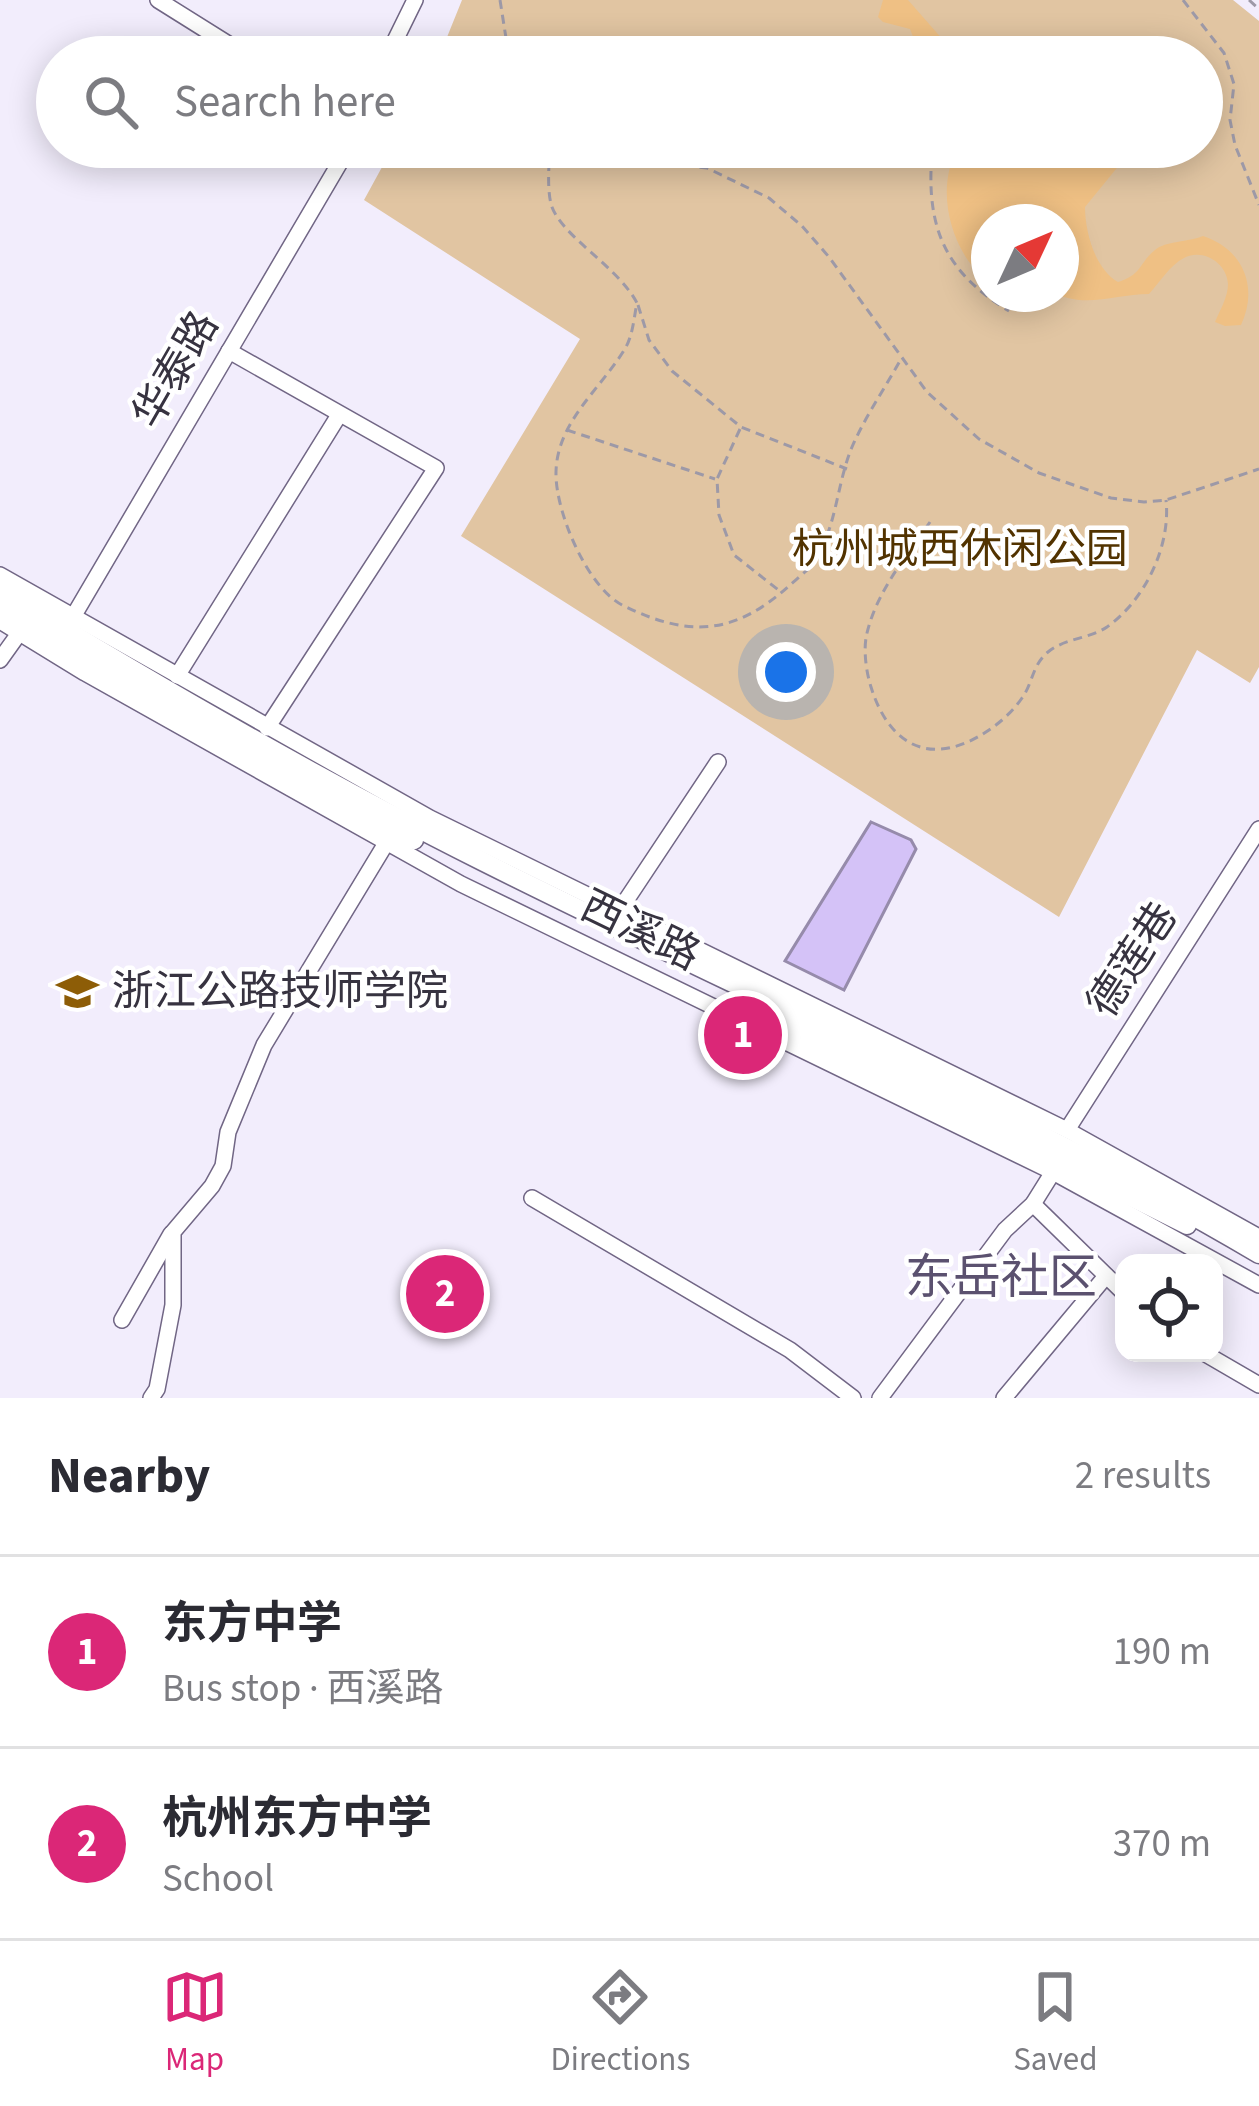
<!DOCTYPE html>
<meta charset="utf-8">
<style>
body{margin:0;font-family:"Source Sans 3","Noto Sans SC",sans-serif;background:#f2f2f3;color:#2b2b33}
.controls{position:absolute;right:36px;bottom:36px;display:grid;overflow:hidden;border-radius:24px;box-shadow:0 6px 30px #0003}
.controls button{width:108px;height:108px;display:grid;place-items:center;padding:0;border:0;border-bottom:3px solid #e1e1e2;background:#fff;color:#2b2b33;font:60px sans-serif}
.compass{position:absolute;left:971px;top:204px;width:108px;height:108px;border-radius:50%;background:#fff;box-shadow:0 6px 30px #0003;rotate:46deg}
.you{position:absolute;left:786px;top:672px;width:42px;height:42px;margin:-30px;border:9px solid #fff;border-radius:50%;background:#1a73e8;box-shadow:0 0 0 18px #1a73e833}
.badge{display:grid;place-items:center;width:78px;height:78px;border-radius:50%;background:#db2777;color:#fff;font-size:39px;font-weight:700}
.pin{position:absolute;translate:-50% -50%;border:6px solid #fff;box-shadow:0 3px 12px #0006}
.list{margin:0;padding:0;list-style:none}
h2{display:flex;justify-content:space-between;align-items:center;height:156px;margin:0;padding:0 48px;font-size:51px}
h2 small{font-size:39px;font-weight:400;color:#7c7c81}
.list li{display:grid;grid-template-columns:78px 1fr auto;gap:36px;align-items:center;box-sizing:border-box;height:192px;padding:0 48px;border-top:3px solid #e1e1e2}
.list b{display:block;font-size:45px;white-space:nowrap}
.list p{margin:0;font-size:39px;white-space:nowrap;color:#7c7c81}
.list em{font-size:39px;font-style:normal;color:#7c7c81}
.icon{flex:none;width:66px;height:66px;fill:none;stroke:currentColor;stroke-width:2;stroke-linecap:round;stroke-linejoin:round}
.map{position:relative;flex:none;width:1259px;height:1398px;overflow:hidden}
.search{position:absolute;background:#fff;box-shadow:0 6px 30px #0003;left:36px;right:36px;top:36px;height:132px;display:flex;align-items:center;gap:30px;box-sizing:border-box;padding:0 42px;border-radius:66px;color:#7c7c81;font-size:45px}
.sheet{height:540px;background:#fff}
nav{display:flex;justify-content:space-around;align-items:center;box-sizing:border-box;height:168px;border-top:3px solid #e1e1e2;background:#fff;font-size:33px;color:#7c7c81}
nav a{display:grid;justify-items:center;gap:6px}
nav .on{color:#db2777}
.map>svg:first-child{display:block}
.green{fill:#e1c5a2;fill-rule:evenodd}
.water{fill:#efc084}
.building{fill:#d4c2f7;stroke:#968bab;stroke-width:3}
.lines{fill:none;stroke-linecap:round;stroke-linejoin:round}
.minor-casing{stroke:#716685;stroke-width:18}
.major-casing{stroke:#716685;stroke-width:21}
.path{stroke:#9d99a7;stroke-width:3;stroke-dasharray:9 6;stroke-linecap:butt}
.minor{stroke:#fff;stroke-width:15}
.major{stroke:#fff;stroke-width:18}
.labels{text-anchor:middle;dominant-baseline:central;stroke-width:9;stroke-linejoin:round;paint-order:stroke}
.street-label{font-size:42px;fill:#373340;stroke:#fff}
.park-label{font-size:42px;fill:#523300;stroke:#fff}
.poi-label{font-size:42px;fill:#373340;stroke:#fff;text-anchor:start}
.quarter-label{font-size:48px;fill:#5b516f;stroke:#fff}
</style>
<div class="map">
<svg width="1259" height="1398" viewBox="0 0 1259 1398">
<rect width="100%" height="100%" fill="#f2edfc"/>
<path class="green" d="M462,0H1233L1259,21V667L1250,683L1197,650L1059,917L461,536L580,339L364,200L393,147H1202V57H439ZM989,222H1061V294H989Z"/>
<g class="water">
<path d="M883,0H908L944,41L975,46L992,57H921L910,29L883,22L878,17Z"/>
<path d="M959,147H1134L1085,207C1085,232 1095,269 1118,282C1143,274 1138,264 1155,250C1165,241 1189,242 1203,236C1243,249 1259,287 1241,325L1225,326L1215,322C1220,310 1228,297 1228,284C1227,263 1203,248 1184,258C1170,265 1160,282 1149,294C1118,294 1086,308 1057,294H1061V222H989V282C951,255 933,187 959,147Z"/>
</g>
<path class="building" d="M871,822L911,840L916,849L844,990L785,961Z"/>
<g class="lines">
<defs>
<g id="minor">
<path d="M158,0L249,57"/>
<path d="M387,57L415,0"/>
<path d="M229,351L436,468L267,728"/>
<path d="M0,575L430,818L1067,1130L1259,1237"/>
<path d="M0,621L85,673L461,884L1053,1172L1259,1285"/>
<path d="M70,622L349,147"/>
<path d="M0,660L25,625"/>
<path d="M177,676L339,415"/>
<path d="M619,911L718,762"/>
<path d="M1067,1130L1259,829"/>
<path d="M532,1198L790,1350L853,1398"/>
<path d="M1033,1204L1124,1293"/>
<path d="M122,1320L171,1234"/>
<path d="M1204,1353L1259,1385"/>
<path d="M151,1398L157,1389L173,1305V1232L212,1186L223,1166L228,1132L264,1045L388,840"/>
<path d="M880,1398L1005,1230L1033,1204L1053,1172"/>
<path d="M1004,1398L1106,1276"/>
</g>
<g id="major">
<path d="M0,590C157,686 318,779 482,861C741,991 1009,1107 1259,1254"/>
<path d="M0,606L175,709L414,840"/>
<path d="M783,1023L1187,1225"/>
</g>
</defs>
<use href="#minor" class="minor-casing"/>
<use href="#major" class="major-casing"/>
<g class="path">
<path d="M500,0L509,57"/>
<path d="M1183,0L1224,53L1234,84L1230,120L1235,145L1259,205"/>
<path d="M1249,0L1259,9"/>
<path d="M550,147C549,165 547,187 551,204C560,236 617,265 637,303C634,317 633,334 626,347C602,388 557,421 556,472C555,512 588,589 624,606C690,638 735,635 790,585C799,577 810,569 816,559C837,524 837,483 852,447C865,417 885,388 901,359"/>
<path d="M597,147L641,161L707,168L769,198L802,226L829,257L927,392L979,439L1039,473L1111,498L1144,502L1166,500L1259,469"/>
<path d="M704,147L707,168"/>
<path d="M931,171C929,238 953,277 1009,311"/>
<path d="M638,305L649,340L672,371L741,427L847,469"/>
<path d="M740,429L717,479L719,515L734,555L781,592"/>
<path d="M567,430L715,479"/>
<path d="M930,522C906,557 877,591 867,633C863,649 866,671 871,687C890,748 933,768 989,730C1001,722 1014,710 1022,698C1033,683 1032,665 1048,652C1065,638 1089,639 1107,627C1145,600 1171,546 1166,500"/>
</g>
<use href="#minor" class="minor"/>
<use href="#major" class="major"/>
</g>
<defs>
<symbol id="school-bare" viewBox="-9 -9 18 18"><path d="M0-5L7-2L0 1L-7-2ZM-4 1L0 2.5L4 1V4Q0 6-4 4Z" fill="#8d5d07" stroke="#fff" stroke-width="2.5" paint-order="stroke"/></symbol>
</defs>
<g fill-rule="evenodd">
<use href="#school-bare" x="48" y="962" width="59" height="59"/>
</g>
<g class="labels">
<g class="street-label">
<text transform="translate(176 370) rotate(-60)">华泰路</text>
<text transform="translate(640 931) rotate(26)">西溪路</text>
<text transform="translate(1133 960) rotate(-57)">德莲巷</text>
</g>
<g class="park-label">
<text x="960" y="550">杭州城西休闲公园</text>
</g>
<g class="poi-label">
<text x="112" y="992">浙江公路技师学院</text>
</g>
<g class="quarter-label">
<text x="1001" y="1278">东岳社区</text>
</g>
</g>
</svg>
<div class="controls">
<button><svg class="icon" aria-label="locate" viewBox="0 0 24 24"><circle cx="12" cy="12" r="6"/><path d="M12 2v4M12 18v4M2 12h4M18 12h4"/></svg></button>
</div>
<svg class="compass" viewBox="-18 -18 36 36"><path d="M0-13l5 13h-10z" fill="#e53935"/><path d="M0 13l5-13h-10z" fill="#7c7c81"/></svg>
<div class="you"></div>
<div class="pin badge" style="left:743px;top:1035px">1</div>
<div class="pin badge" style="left:445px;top:1294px">2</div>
<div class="search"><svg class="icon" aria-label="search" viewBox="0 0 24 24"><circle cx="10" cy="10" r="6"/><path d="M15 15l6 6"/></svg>Search here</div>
</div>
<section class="sheet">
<h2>Nearby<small>2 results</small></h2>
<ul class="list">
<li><span class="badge">1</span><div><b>东方中学</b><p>Bus stop · 西溪路</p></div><em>190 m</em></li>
<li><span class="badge">2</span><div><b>杭州东方中学</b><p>School</p></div><em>370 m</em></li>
</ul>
</section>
<nav>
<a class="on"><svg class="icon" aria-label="map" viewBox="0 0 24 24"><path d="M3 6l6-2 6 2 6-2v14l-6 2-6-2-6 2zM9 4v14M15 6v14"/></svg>Map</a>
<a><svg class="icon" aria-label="directions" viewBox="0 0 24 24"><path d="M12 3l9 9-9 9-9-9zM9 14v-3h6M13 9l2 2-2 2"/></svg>Directions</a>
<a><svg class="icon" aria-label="saved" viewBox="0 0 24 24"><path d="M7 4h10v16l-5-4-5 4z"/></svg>Saved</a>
</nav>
